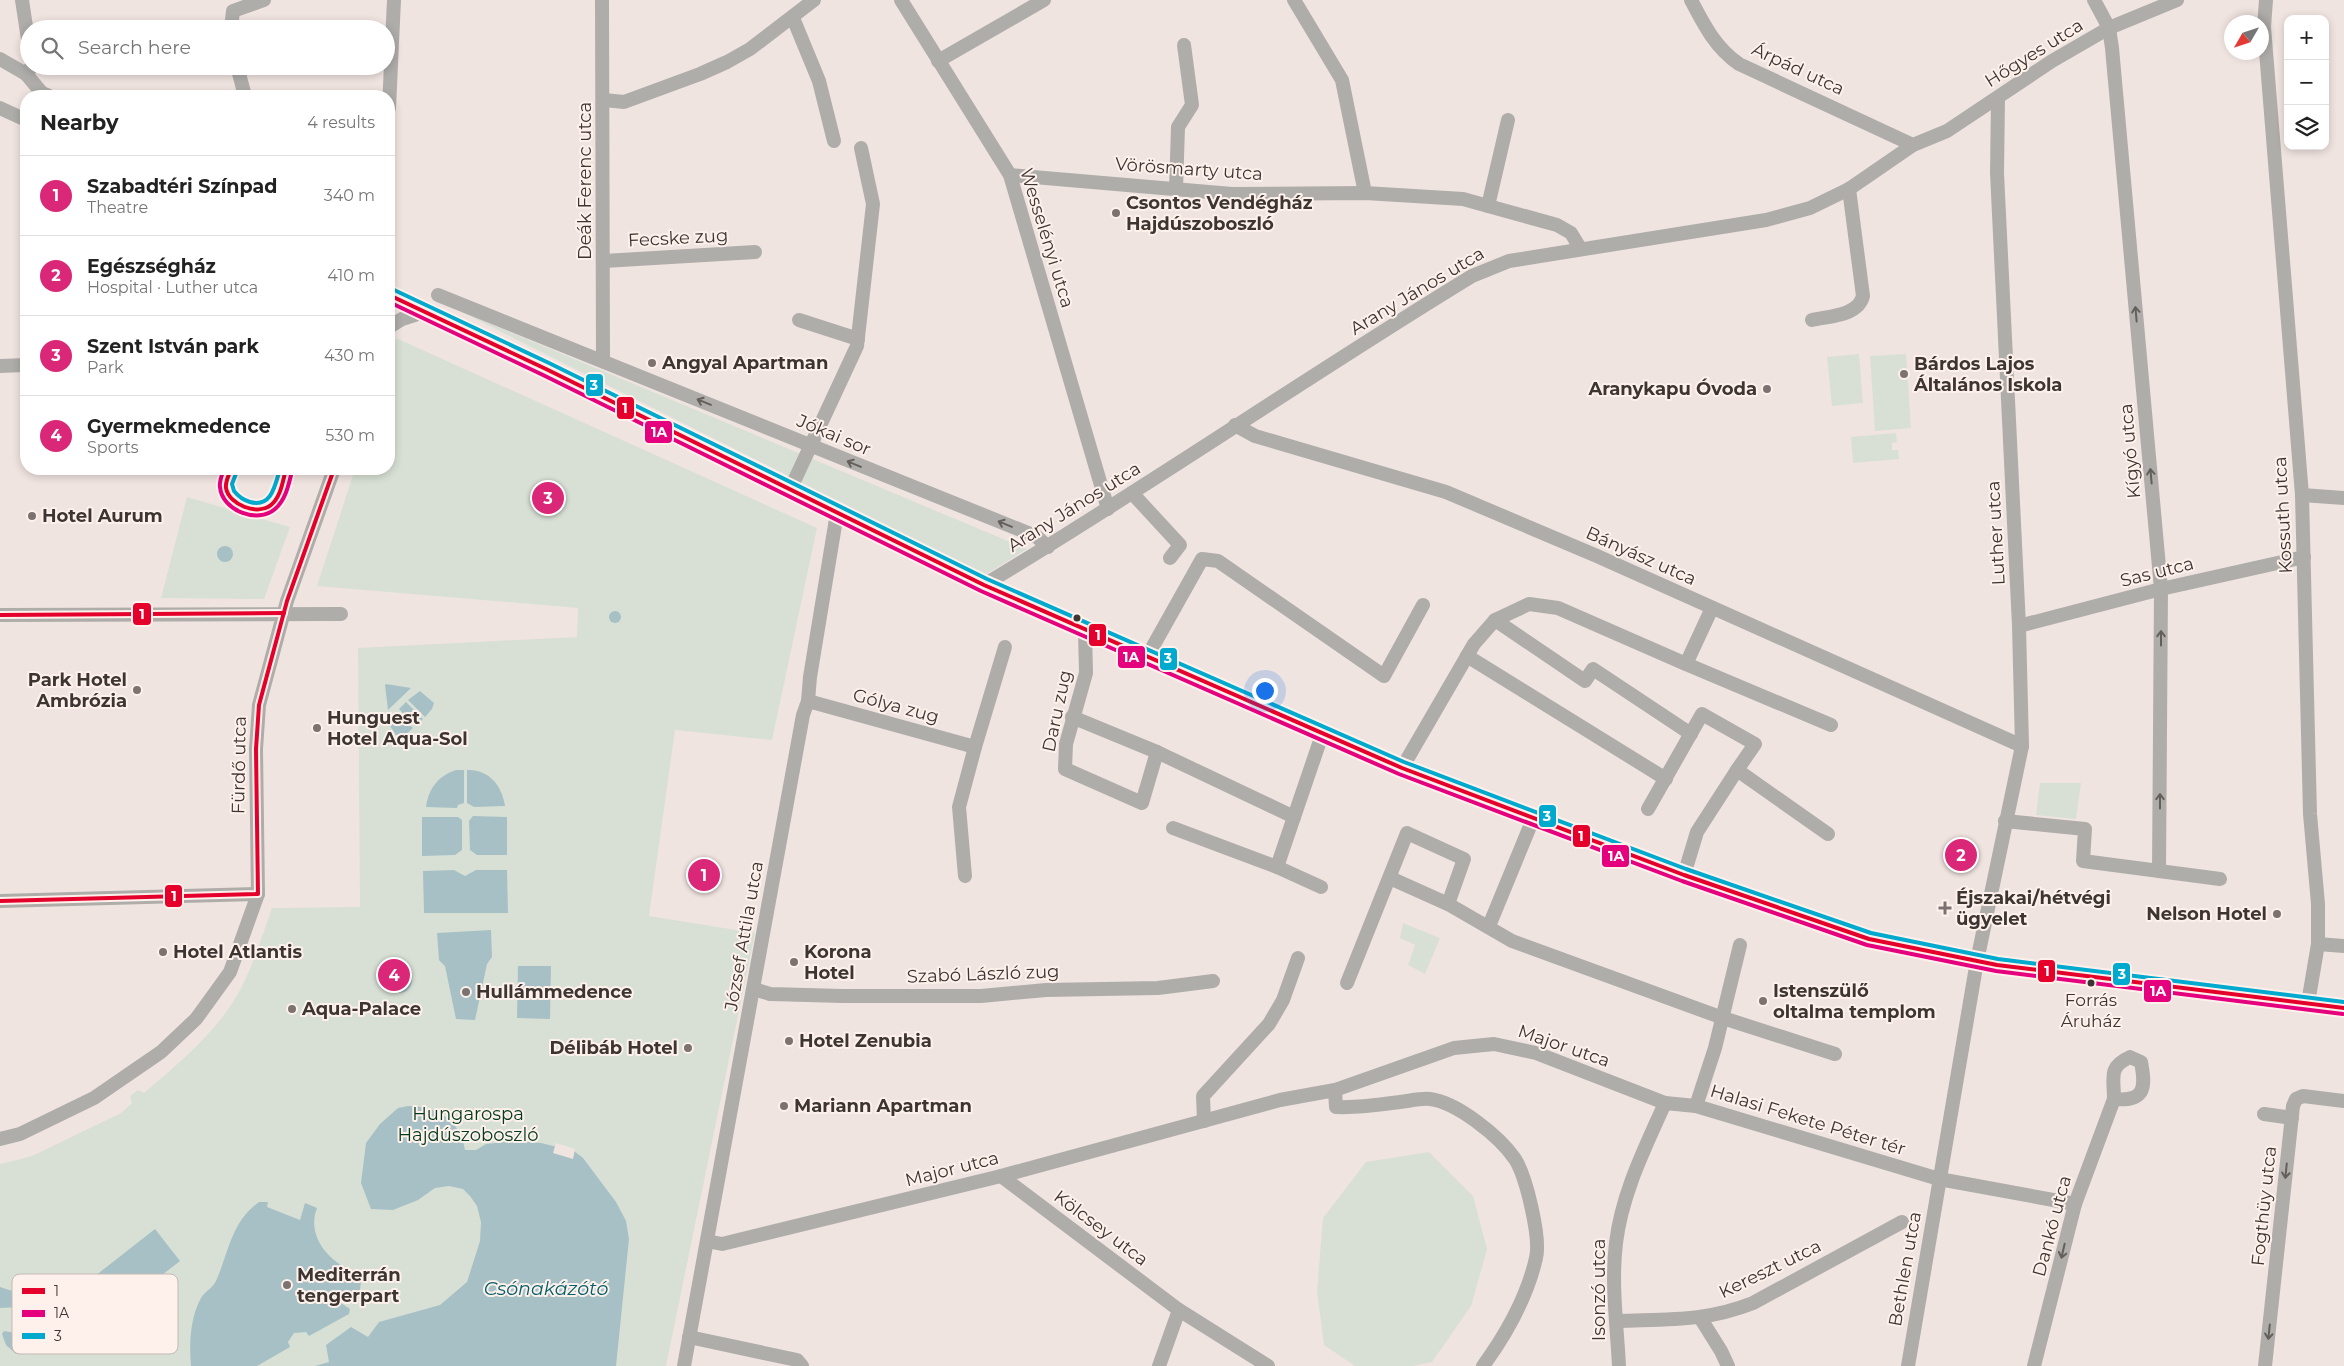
<!DOCTYPE html>
<meta charset="utf-8">
<style>
body{margin:0;font-family:Montserrat,sans-serif;background:#f2f2f2;color:#222}
.controls{position:absolute;right:15px;top:15px;display:grid;overflow:hidden;border-radius:10px;box-shadow:0 2px 8px #0003}
.controls button{width:45px;height:45px;display:grid;place-items:center;padding:0;border:0;border-bottom:1px solid #e0e0e0;background:#fff;color:#222;font:25px sans-serif}
.compass{position:absolute;left:2224px;top:15px;width:45px;height:45px;border-radius:50%;background:#fff;box-shadow:0 2px 8px #0003;rotate:231deg}
.you{position:absolute;left:1264px;top:690px;width:18px;height:18px;margin:-12px;border:4px solid #fff;border-radius:50%;background:#1a73e8;box-shadow:0 0 0 8px #1a73e833}
.badge{display:grid;place-items:center;width:32px;height:32px;border-radius:50%;background:#db2777;color:#fff;font-size:16px;font-weight:700}
.pin{position:absolute;translate:-50% -50%;border:2px solid #fff;box-shadow:0 1px 5px #0006}
.list{margin:0;padding:0;list-style:none}
h2{display:flex;justify-content:space-between;align-items:center;height:65px;margin:0;padding:0 20px;font-size:21px}
h2 small{font-size:16px;font-weight:400;color:#767676}
.list li{display:grid;grid-template-columns:32px 1fr auto;gap:15px;align-items:center;box-sizing:border-box;height:80px;padding:0 20px;border-top:1px solid #e0e0e0}
.list b{display:block;font-size:19px;white-space:nowrap}
.list p{margin:0;font-size:16px;white-space:nowrap;color:#767676}
.list em{font-size:16px;font-style:normal;color:#767676}
.icon{flex:none;width:28px;height:28px;fill:none;stroke:currentColor;stroke-width:2;stroke-linecap:round;stroke-linejoin:round}
.map{position:relative;flex:none;width:2344px;height:1366px;overflow:hidden}
.search{position:absolute;background:#fff;box-shadow:0 2px 8px #0003;left:20px;top:20px;width:375px;height:55px;display:flex;align-items:center;gap:12px;box-sizing:border-box;padding:0 18px;border-radius:28px;color:#767676;font-size:19px}
.panel{position:absolute;background:#fff;box-shadow:0 2px 8px #0003;left:20px;top:90px;width:375px;height:385px;border-radius:20px}
.map>svg:first-child{display:block}
.green{fill:#d8e0d5}
.water{fill:#a6c0c5;fill-rule:evenodd}
.pier{fill:#f0e4e0}
.lines{fill:none;stroke-linecap:round;stroke-linejoin:round}
.minor{stroke:#afadaa;stroke-width:14}
.bus-1-casing{stroke:#fef1eb;stroke-width:8}
.bus-2-casing{stroke:#fef1eb;stroke-width:8}
.bus-3-casing{stroke:#fef1eb;stroke-width:8}
.bus-1{stroke:#e4002b;stroke-width:4}
.bus-2{stroke:#e5007d;stroke-width:4}
.bus-3{stroke:#00a9ce;stroke-width:4}
.oneway{stroke:#655f5c}
.poi-dot{fill:#7c726f;stroke:#fef1eb;stroke-width:2}
.bus-dot{fill:#3d3532;stroke:#fef1eb;stroke-width:2}
.labels{text-anchor:middle;dominant-baseline:central;stroke-width:4;stroke-linejoin:round;paint-order:stroke}
.bus-label{font-size:17px;fill:#3d3532;stroke:#fef1eb}
.street-label{font-size:18px;fill:#3d3532;stroke:#fef1eb}
.poi-label{font-size:18px;font-weight:bold;fill:#3d3532;stroke:#fef1eb;text-anchor:start}
.park-label{font-size:18px;fill:#003a1e;stroke:#fef1eb}
.water-label{font-size:19px;font-style:italic;fill:#015f6b;stroke:#fef1eb}
.key{fill:#fef1eb;stroke:#c4b9b4;stroke-width:1}
.key-label{font-size:14px;fill:#3d3532}
.line-badge{stroke:#fef1eb;stroke-width:2}
.badge-label{font-size:14px;text-anchor:middle;font-weight:bold;fill:#fff}
</style>
<div class="map">
<svg width="2344" height="1366" viewBox="0 0 2344 1366">
<rect width="100%" height="100%" fill="#f0e4e0"/>
<g class="green">
<path d="M460,311L1027,549L985,575Z"/>
<path d="M396,338L817,528L772,740L675,730L649,916L755,933L666,1366H0V1164L32,1156L121,1113L132,1103L130,1096L138,1090L144,1093C179,1063 218,1031 240,990C253,965 262,936 272,908L360,907L358,648L577,637L578,608L317,586L355,469H389V361Z"/>
<path d="M1859,354L1863,403L1832,406L1827,357Z"/>
<path d="M1906,354L1911,428L1875,431L1870,356Z"/>
<path d="M1896,433L1897,442L1892,443V450H1898L1899,459L1853,463L1851,437Z"/>
<path d="M187,497L290,527L264,599L161,598Z"/>
<path d="M2040,783H2081L2076,819L2036,815Z"/>
<path d="M1403,923L1440,938L1425,974L1408,965L1415,945L1400,938Z"/>
<path d="M1429,1152L1473,1196L1487,1249L1471,1306L1432,1362L1413,1366H1355L1324,1345L1317,1291L1323,1218L1366,1162Z"/>
</g>
<g class="water">
<circle cx="225" cy="554" r="8"/>
<circle cx="615" cy="617" r="6"/>
<path d="M386,684L411,688L388,710L385,685Z"/>
<path d="M420,691L434,703L432,709L425,717L408,700Z"/>
<path d="M406,702L423,719L415,726L399,709Z"/>
<path d="M397,712L413,728L402,738L396,735L388,723L389,719Z"/>
<path d="M456,770H464V803L458,805L457,808L426,807C429,788 438,776 456,770Z"/>
<path d="M467,770C489,769 502,786 505,806L474,807L467,803Z"/>
<path d="M473,816L507,817V855H477L470,850L469,821Z"/>
<path d="M422,817H458L462,820V850L455,855L422,856Z"/>
<path d="M454,870L465,876L476,870H507L508,913H424L423,871Z"/>
<path d="M491,930L492,957L487,964L475,1020L456,1019L445,966L439,960L437,933Z"/>
<path d="M388,958L391,959L412,979C412,987 407,993 399,993L377,971L379,964Z"/>
<path d="M518,966H551L550,1019L517,1018Z"/>
<path d="M408,1106C438,1106 460,1120 465,1150H476L486,1144L516,1141L541,1143L574,1151L583,1158L616,1202L626,1221L629,1239L616,1366H315L329,1362L326,1345L351,1327L368,1337L379,1322L440,1305L467,1282L480,1241L481,1222L477,1206L470,1196L463,1189L449,1186L435,1188L418,1200L393,1210L371,1209L361,1183L366,1143L380,1124L398,1108Z"/>
<path d="M259,1202H268L267,1207L300,1220L305,1203L317,1208C305,1238 333,1268 362,1273L359,1298L320,1296L319,1303L331,1301V1304L341,1303L350,1309L349,1314L309,1336L306,1332L294,1333L288,1342L290,1347L257,1366H191C189,1345 190,1318 201,1298C204,1292 212,1289 216,1281C229,1252 231,1222 259,1202Z"/>
<path d="M155,1229L180,1261L109,1316L84,1283L94,1275L95,1276Z"/>
<path d="M0,1287C6,1289 32,1297 37,1301C51,1311 54,1339 39,1350C31,1355 25,1354 16,1354L6,1345L2,1334L4,1331L16,1333L22,1331L27,1321C20,1304 14,1308 0,1308ZM34,1324L39,1327V1334L33,1338L28,1339L27,1334L31,1331Z"/>
</g>
<path class="pier" d="M556,1143L575,1149L573,1159L553,1153Z"/>
<g class="lines">
<g class="minor">
<path d="M22,0L29,46"/>
<path d="M602,0L603,361"/>
<path d="M901,0L1010,175L1108,509"/>
<path d="M1294,0L1342,80L1365,193"/>
<path d="M1691,0C1704,25 1715,47 1739,64L1913,145"/>
<path d="M2094,0L2109,28L2112,48L2161,589L2159,871"/>
<path d="M2266,0L2264,27L2302,495L2310,814L2318,904V944L2308,1003"/>
<path d="M793,18L819,81L834,141"/>
<path d="M231,29L233,11L264,0"/>
<path d="M0,59L26,74L32,66"/>
<path d="M938,61L1044,0"/>
<path d="M237,66L245,96"/>
<path d="M26,74L42,93L49,96"/>
<path d="M604,100L624,102L700,74L727,62L750,49L814,0"/>
<path d="M0,108L26,120"/>
<path d="M389,108L394,0"/>
<path d="M1010,175L1232,194L1365,193L1463,199L1557,225L1571,233L1580,248"/>
<path d="M1176,189L1178,127L1192,105L1184,45"/>
<path d="M1488,206L1508,120"/>
<path d="M604,261L755,252"/>
<path d="M389,295L546,369L984,585L1402,768L1684,875L1840,930L1869,939L1997,965L2344,1008"/>
<path d="M438,295L1028,533L1037,537L1048,547"/>
<path d="M799,320L858,339"/>
<path d="M1812,320C1829,316 1858,316 1863,296L1849,189"/>
<path d="M389,327L402,319L424,312"/>
<path d="M0,366L26,365"/>
<path d="M1235,425L1255,436L1446,492L1597,556L2022,746"/>
<path d="M790,490L857,346L873,204L861,148"/>
<path d="M1132,493L1180,545L1170,558"/>
<path d="M2302,495L2344,498"/>
<path d="M984,585C1149,486 1308,376 1472,276L1509,261L1766,220L1810,208L1849,189L1913,145L1947,131L2052,61L2109,28L2177,0"/>
<path d="M1712,608L1686,664L1831,725"/>
<path d="M0,615L341,614"/>
<path d="M1495,620L1585,681L1593,669L1691,734"/>
<path d="M2019,626L2161,589L2304,557"/>
<path d="M1085,631L1086,673L1066,744L1065,769L1142,803L1157,752L1294,817L1322,735"/>
<path d="M1467,656L1666,779"/>
<path d="M1147,657L1202,559L1218,561L1384,676L1423,605"/>
<path d="M808,701L975,747L1005,647"/>
<path d="M1072,717L1157,752"/>
<path d="M1402,768L1474,644L1495,620L1529,604L1558,608L1686,664"/>
<path d="M1648,809L1702,714L1755,744L1737,770"/>
<path d="M2005,821L2085,829L2083,861L2220,879"/>
<path d="M1173,828L1277,867L1294,817"/>
<path d="M1277,867L1321,887"/>
<path d="M1684,875L1697,832L1737,770L1828,834"/>
<path d="M965,876L959,807L975,747"/>
<path d="M1390,878L1448,904L1512,941L1723,1018L1835,1054"/>
<path d="M0,901L258,894"/>
<path d="M1489,926L1533,819"/>
<path d="M2318,944L2344,946"/>
<path d="M1347,983L1407,833L1464,859L1448,904"/>
<path d="M754,989L770,994L843,996H981L1046,990L1158,988L1213,981"/>
<path d="M1335,1090L1336,1107C1358,1108 1378,1105 1400,1102C1409,1101 1421,1098 1430,1099C1457,1102 1500,1137 1515,1159C1526,1176 1541,1238 1536,1258C1527,1298 1507,1333 1483,1366"/>
<path d="M1696,1106L1715,1048L1740,945"/>
<path d="M2264,1114L2292,1118"/>
<path d="M1204,1121L1203,1096L1269,1024L1283,1000L1298,958"/>
<path d="M0,1139L20,1134L94,1098L161,1052L196,1019L230,972L258,894L256,749L259,705L287,601L334,469"/>
<path d="M1001,1176L1179,1310L1268,1366"/>
<path d="M707,1241L722,1244L1001,1176L1280,1100L1335,1090L1454,1048L1494,1044L1536,1053L1665,1103L1696,1106L1939,1179L2075,1204"/>
<path d="M1701,1319L1721,1351L1728,1366"/>
<path d="M1617,1321C1667,1319 1705,1322 1753,1303L1902,1222"/>
<path d="M689,1337L797,1360L802,1366"/>
<path d="M684,1366L803,715L808,701L810,677L837,513"/>
<path d="M1159,1366L1179,1310"/>
<path d="M1619,1366C1617,1326 1611,1283 1616,1243C1622,1193 1645,1148 1665,1103"/>
<path d="M1908,1366L1977,961L2022,746L2019,626L1997,173L1998,98"/>
<path d="M2034,1366L2075,1204L2114,1099C2145,1102 2146,1088 2141,1062L2130,1057C2108,1067 2114,1077 2114,1099"/>
<path d="M2265,1366L2293,1106L2296,1099L2303,1096L2344,1101"/>
</g>
<defs>
<g id="bus-1">
<path d="M389,295L546,369L984,585L1402,768L1684,875L1869,939L1997,965L2344,1008"/>
<path d="M231,469C229,475 225,482 226,488C229,505 258,516 271,505C281,497 283,480 286,469"/>
<path d="M0,615L284,613"/>
<path d="M0,901L258,894L256,749L259,705L287,601L334,469"/>
</g>
<g id="bus-2">
<path d="M389,302L543,375L981,591L1399,774L1682,881L1867,945L1996,971L2343,1014"/>
<path d="M224,469C222,475 219,481 220,487C222,511 258,524 275,509C286,500 289,483 292,471"/>
</g>
<g id="bus-3">
<path d="M392,289L549,363L987,579L1404,762L1686,869L1871,933L1998,959L2344,1002"/>
<path d="M237,471L232,484L234,491C238,496 243,500 250,502C272,508 275,485 280,469"/>
</g>
</defs>
<use href="#bus-1" class="bus-1-casing"/>
<use href="#bus-2" class="bus-2-casing"/>
<use href="#bus-3" class="bus-3-casing"/>
<use href="#bus-1" class="bus-1"/>
<use href="#bus-2" class="bus-2"/>
<use href="#bus-3" class="bus-3"/>
</g>
<defs><path id="oneway-shaft" d="M-6 0H5M1.5-3L5.5 0L1.5 3" fill="none" stroke-width="1.6" stroke-linecap="round" stroke-linejoin="round" transform="scale(1.25)"/></defs>
<g class="oneway">
<use href="#oneway-shaft" transform="translate(2136 314) rotate(-95)"/>
<use href="#oneway-shaft" transform="translate(704 402) rotate(-158)"/>
<use href="#oneway-shaft" transform="translate(854 464) rotate(-157)"/>
<use href="#oneway-shaft" transform="translate(2151 476) rotate(-95)"/>
<use href="#oneway-shaft" transform="translate(1005 524) rotate(-158)"/>
<use href="#oneway-shaft" transform="translate(2161 638) rotate(-90)"/>
<use href="#oneway-shaft" transform="translate(2160 801) rotate(-90)"/>
<use href="#oneway-shaft" transform="translate(2286 1171) rotate(96)"/>
<use href="#oneway-shaft" transform="translate(2063 1251) rotate(103)"/>
<use href="#oneway-shaft" transform="translate(2269 1332) rotate(96)"/>
</g>
<g class="poi-dot">
<circle cx="1116" cy="213" r="5"/>
<circle cx="652" cy="363" r="5"/>
<circle cx="1904" cy="374" r="5"/>
<circle cx="1767" cy="389" r="5"/>
<circle cx="32" cy="516" r="5"/>
<circle cx="137" cy="690" r="5"/>
<circle cx="317" cy="728" r="5"/>
<path d="M1942.5 900.5h5v5h5v5h-5v5h-5v-5h-5v-5h5z"/>
<circle cx="2277" cy="914" r="5"/>
<circle cx="163" cy="952" r="5"/>
<circle cx="794" cy="962" r="5"/>
<circle cx="466" cy="992" r="5"/>
<circle cx="1763" cy="1001" r="5"/>
<circle cx="292" cy="1009" r="5"/>
<circle cx="789" cy="1041" r="5"/>
<circle cx="688" cy="1048" r="5"/>
<circle cx="784" cy="1106" r="5"/>
<circle cx="287" cy="1285" r="5"/>
</g>
<g class="bus-dot">
<circle cx="1077" cy="618" r="4.5"/>
<circle cx="2091" cy="983" r="4.5"/>
</g>
<g class="labels">
<g class="bus-label">
<text x="2091" y="1000">Forrás<tspan x="2091" dy="21">Áruház</tspan></text>
</g>
<g class="street-label">
<text transform="translate(2034 53) rotate(-32)">Hőgyes utca</text>
<text transform="translate(1798 69) rotate(25)">Árpád utca</text>
<text transform="translate(1189 169) rotate(4)">Vörösmarty utca</text>
<text transform="translate(585 181) rotate(-90)">Deák Ferenc utca</text>
<text transform="translate(678 238) rotate(-3)">Fecske zug</text>
<text transform="translate(1047 238) rotate(73)">Wesselényi utca</text>
<text transform="translate(1417 291) rotate(-31)">Arany János utca</text>
<text transform="translate(834 435) rotate(23)">Jókai sor</text>
<text transform="translate(2130 451) rotate(-95)">Kígyó utca</text>
<text transform="translate(1074 507) rotate(-32)">Arany János utca</text>
<text transform="translate(2283 515) rotate(-93)">Kossuth utca</text>
<text transform="translate(1996 533) rotate(-93)">Luther utca</text>
<text transform="translate(1641 556) rotate(24)">Bányász utca</text>
<text transform="translate(2157 572) rotate(-14)">Sas utca</text>
<text transform="translate(896 706) rotate(15)">Gólya zug</text>
<text transform="translate(1057 711) rotate(-78)">Daru zug</text>
<text transform="translate(239 765) rotate(-89)">Fürdő utca</text>
<text transform="translate(744 936) rotate(-80)">József Attila utca</text>
<text transform="translate(983 974) rotate(-2)">Szabó László zug</text>
<text transform="translate(1564 1046) rotate(19)">Major utca</text>
<text transform="translate(1808 1120) rotate(17)">Halasi Fekete Péter tér</text>
<text transform="translate(952 1169) rotate(-14)">Major utca</text>
<text transform="translate(2264 1206) rotate(-84)">Fogthüy utca</text>
<text transform="translate(2052 1226) rotate(-75)">Dankó utca</text>
<text transform="translate(1101 1228) rotate(37)">Kölcsey utca</text>
<text transform="translate(1770 1269) rotate(-26)">Kereszt utca</text>
<text transform="translate(1905 1269) rotate(-80)">Bethlen utca</text>
<text transform="translate(1599 1290) rotate(-90)">Isonzó utca</text>
</g>
<g class="poi-label">
<text x="1126" y="203">Csontos Vendégház<tspan x="1126" dy="21">Hajdúszoboszló</tspan></text>
<text x="662" y="363">Angyal Apartman</text>
<text x="1914" y="364">Bárdos Lajos<tspan x="1914" dy="21">Általános Iskola</tspan></text>
<text x="1757" y="389" text-anchor="end">Aranykapu Óvoda</text>
<text x="42" y="516">Hotel Aurum</text>
<text x="127" y="680" text-anchor="end">Park Hotel<tspan x="127" dy="21">Ambrózia</tspan></text>
<text x="327" y="718">Hunguest<tspan x="327" dy="21">Hotel Aqua-Sol</tspan></text>
<text x="1956" y="898">Éjszakai/hétvégi<tspan x="1956" dy="21">ügyelet</tspan></text>
<text x="2267" y="914" text-anchor="end">Nelson Hotel</text>
<text x="173" y="952">Hotel Atlantis</text>
<text x="804" y="952">Korona<tspan x="804" dy="21">Hotel</tspan></text>
<text x="1773" y="991">Istenszülő<tspan x="1773" dy="21">oltalma templom</tspan></text>
<text x="476" y="992">Hullámmedence</text>
<text x="302" y="1009">Aqua-Palace</text>
<text x="799" y="1041">Hotel Zenubia</text>
<text x="678" y="1048" text-anchor="end">Délibáb Hotel</text>
<text x="794" y="1106">Mariann Apartman</text>
<text x="297" y="1275">Mediterrán<tspan x="297" dy="21">tengerpart</tspan></text>
</g>
<g class="park-label">
<text x="468" y="1114">Hungarospa<tspan x="468" dy="21">Hajdúszoboszló</tspan></text>
</g>
<g class="water-label">
<text x="546" y="1288">Csónakázótó</text>
</g>
</g>
<rect x="12" y="1274" width="166" height="80" rx="8" class="key"/>
<rect x="22" y="1288" width="23" height="6" fill="#e4002b"/>
<rect x="22" y="1310" width="23" height="7" fill="#e5007d"/>
<rect x="22" y="1333" width="23" height="6" fill="#00a9ce"/>
<g class="key-label">
<text x="54" y="1296">1</text>
<text x="54" y="1318">1A</text>
<text x="54" y="1341">3</text>
</g>
<g class="line-badge">
<rect x="585" y="373" width="19" height="24" rx="5" fill="#00a9ce"/>
<rect x="616" y="396" width="19" height="24" rx="5" fill="#e4002b"/>
<rect x="644" y="420" width="29" height="24" rx="5" fill="#e5007d"/>
<rect x="132" y="602" width="20" height="24" rx="5" fill="#e4002b"/>
<rect x="1088" y="623" width="19" height="24" rx="5" fill="#e4002b"/>
<rect x="1117" y="645" width="29" height="24" rx="5" fill="#e5007d"/>
<rect x="1159" y="647" width="19" height="24" rx="5" fill="#00a9ce"/>
<rect x="1538" y="804" width="19" height="24" rx="5" fill="#00a9ce"/>
<rect x="1572" y="824" width="19" height="24" rx="5" fill="#e4002b"/>
<rect x="1601" y="844" width="29" height="24" rx="5" fill="#e5007d"/>
<rect x="164" y="884" width="19" height="24" rx="5" fill="#e4002b"/>
<rect x="2037" y="959" width="19" height="24" rx="5" fill="#e4002b"/>
<rect x="2112" y="962" width="19" height="24" rx="5" fill="#00a9ce"/>
<rect x="2143" y="979" width="29" height="24" rx="5" fill="#e5007d"/>
</g>
<g class="badge-label">
<text x="594" y="390">3</text>
<text x="625" y="413">1</text>
<text x="659" y="437">1A</text>
<text x="142" y="619">1</text>
<text x="1098" y="640">1</text>
<text x="1131" y="662">1A</text>
<text x="1168" y="663">3</text>
<text x="1547" y="821">3</text>
<text x="1581" y="841">1</text>
<text x="1616" y="861">1A</text>
<text x="174" y="901">1</text>
<text x="2047" y="976">1</text>
<text x="2122" y="979">3</text>
<text x="2158" y="996">1A</text>
</g>
</svg>
<div class="controls">
<button>+</button>
<button>−</button>
<button><svg class="icon" aria-label="layers" viewBox="0 0 24 24"><path d="M12 4l9 5-9 5-9-5zM3 14l9 5 9-5"/></svg></button>
</div>
<svg class="compass" viewBox="-18 -18 36 36"><path d="M0-13l5 13h-10z" fill="#e53935"/><path d="M0 13l5-13h-10z" fill="#767676"/></svg>
<div class="you"></div>
<div class="pin badge" style="left:704px;top:875px">1</div>
<div class="pin badge" style="left:1961px;top:855px">2</div>
<div class="pin badge" style="left:548px;top:498px">3</div>
<div class="pin badge" style="left:394px;top:975px">4</div>
<div class="search"><svg class="icon" aria-label="search" viewBox="0 0 24 24"><circle cx="10" cy="10" r="6"/><path d="M15 15l6 6"/></svg>Search here</div>
<section class="panel">
<h2>Nearby<small>4 results</small></h2>
<ul class="list">
<li><span class="badge">1</span><div><b>Szabadtéri Színpad</b><p>Theatre</p></div><em>340 m</em></li>
<li><span class="badge">2</span><div><b>Egészségház</b><p>Hospital · Luther utca</p></div><em>410 m</em></li>
<li><span class="badge">3</span><div><b>Szent István park</b><p>Park</p></div><em>430 m</em></li>
<li><span class="badge">4</span><div><b>Gyermekmedence</b><p>Sports</p></div><em>530 m</em></li>
</ul>
</section>
</div>
